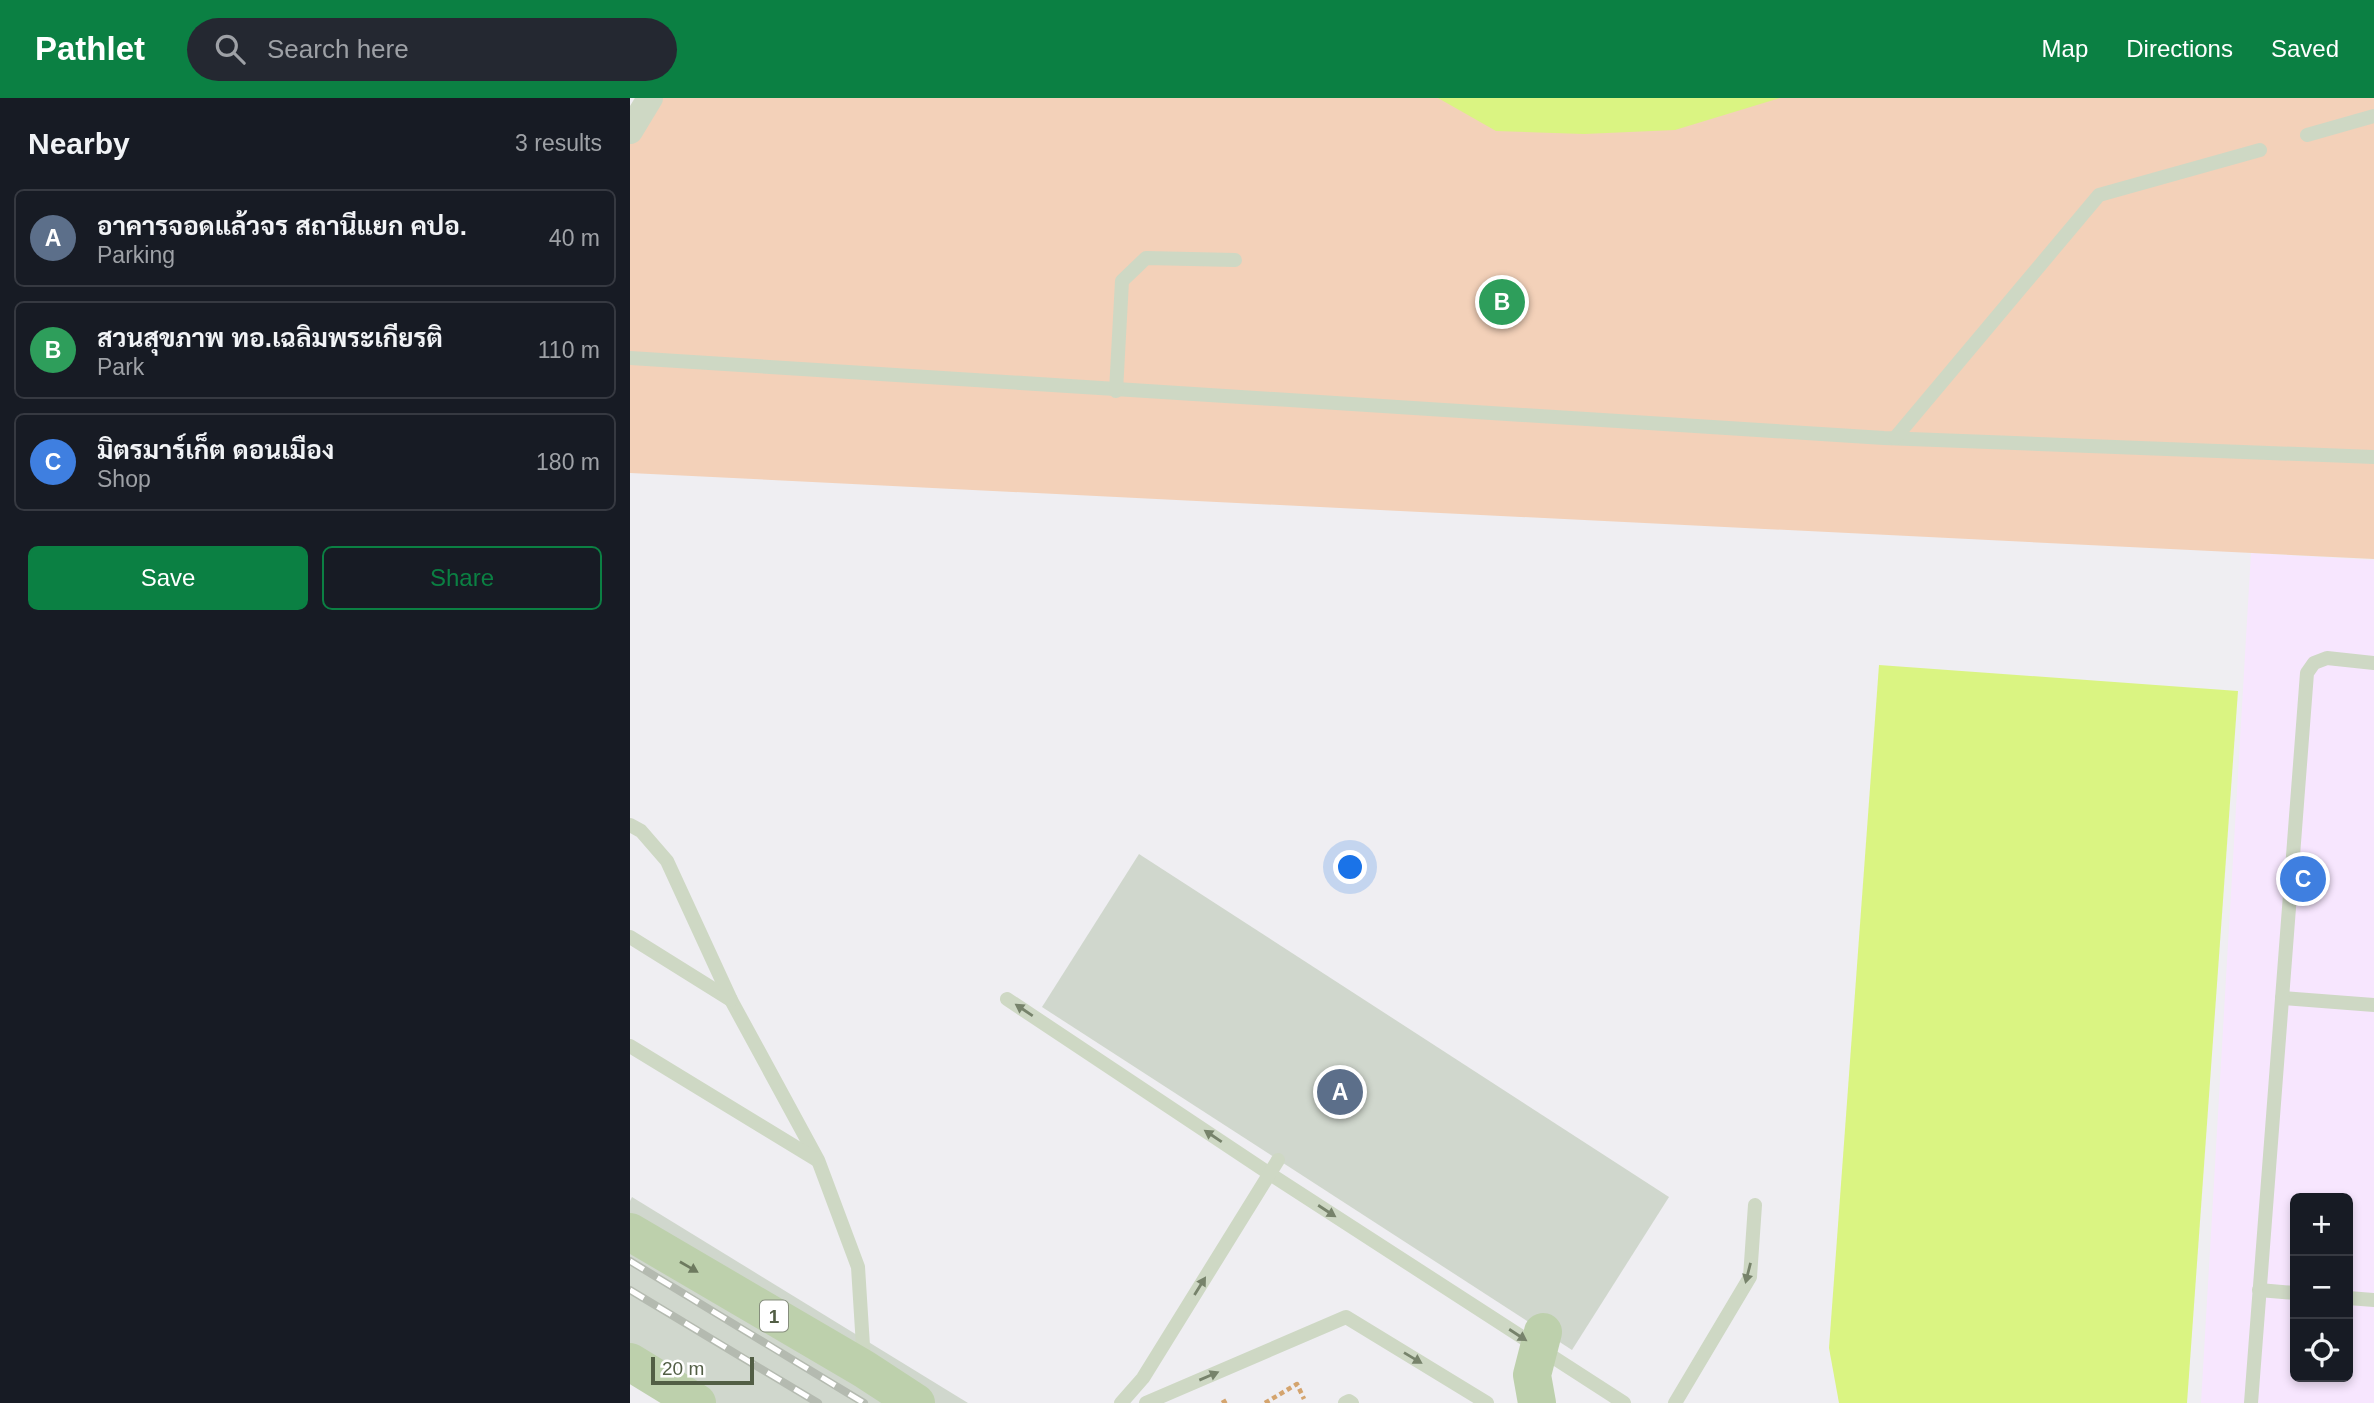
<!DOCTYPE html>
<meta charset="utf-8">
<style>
body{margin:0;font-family:Helvetica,Sarabun,sans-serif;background:#242831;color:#f1f3f6}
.controls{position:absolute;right:21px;bottom:21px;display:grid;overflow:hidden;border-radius:10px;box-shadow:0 4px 10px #0003}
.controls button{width:63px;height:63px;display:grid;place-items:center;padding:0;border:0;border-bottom:2px solid #363941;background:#171b24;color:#f1f3f6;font:35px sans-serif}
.scale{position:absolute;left:21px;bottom:18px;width:103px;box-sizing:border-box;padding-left:7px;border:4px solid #525e45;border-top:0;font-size:19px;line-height:24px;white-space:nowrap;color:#525e45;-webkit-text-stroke:5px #fff;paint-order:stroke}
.you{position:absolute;left:721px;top:770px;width:24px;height:24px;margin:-18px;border:5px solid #fff;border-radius:50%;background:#1a73e8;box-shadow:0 0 0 10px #1a73e833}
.badge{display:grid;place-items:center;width:46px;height:46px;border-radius:50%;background:#0b8043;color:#fff;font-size:23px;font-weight:700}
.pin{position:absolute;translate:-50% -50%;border:4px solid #fff;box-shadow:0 2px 7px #0006}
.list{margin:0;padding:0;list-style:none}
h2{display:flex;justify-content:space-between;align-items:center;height:91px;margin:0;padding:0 28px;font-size:30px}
h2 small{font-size:23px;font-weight:400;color:#9ea1a6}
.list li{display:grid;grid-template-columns:46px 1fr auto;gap:21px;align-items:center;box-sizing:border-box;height:98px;margin:0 14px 14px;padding:0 14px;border:2px solid #363941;border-radius:10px}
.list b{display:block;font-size:26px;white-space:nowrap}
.list p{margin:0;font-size:23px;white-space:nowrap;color:#9ea1a6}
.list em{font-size:23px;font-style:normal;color:#9ea1a6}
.actions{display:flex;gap:14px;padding:21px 28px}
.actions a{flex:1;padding:16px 0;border:2px solid #0b8043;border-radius:10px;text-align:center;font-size:24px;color:#0b8043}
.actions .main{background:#0b8043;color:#fff}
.icon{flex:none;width:38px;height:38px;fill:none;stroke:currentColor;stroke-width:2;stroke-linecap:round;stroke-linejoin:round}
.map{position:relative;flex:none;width:1744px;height:1305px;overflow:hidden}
header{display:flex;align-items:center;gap:42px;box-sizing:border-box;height:98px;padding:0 35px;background:#0b8043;color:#fff}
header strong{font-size:33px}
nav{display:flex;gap:38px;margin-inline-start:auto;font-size:24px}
.search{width:490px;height:63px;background:#242831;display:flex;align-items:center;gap:18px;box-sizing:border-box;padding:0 24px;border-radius:38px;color:#9ea1a6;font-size:26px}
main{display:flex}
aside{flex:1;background:#171b24}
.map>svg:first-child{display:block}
.commercial{fill:#f7e6fe;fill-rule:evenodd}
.green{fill:#f3d1b9}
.water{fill:#daf482}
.building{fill:#d0d7cd}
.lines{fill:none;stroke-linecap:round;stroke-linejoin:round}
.path{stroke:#d4a46e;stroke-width:4.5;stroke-dasharray:5 3.5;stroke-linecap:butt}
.service{stroke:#ced8c4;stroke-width:14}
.minor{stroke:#ced8c4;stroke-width:26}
.primary{stroke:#bdd0ac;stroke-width:38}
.rail-casing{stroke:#b4bab0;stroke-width:8}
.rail{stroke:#fff;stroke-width:5;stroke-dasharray:16;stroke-linecap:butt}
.primary-bridge{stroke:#bdd0ac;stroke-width:38}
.oneway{fill:#77836b}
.oneway2{fill:#6d7a5f}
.labels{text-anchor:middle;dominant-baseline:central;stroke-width:5;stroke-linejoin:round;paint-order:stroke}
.shield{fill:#fff;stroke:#868e7d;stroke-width:2}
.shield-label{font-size:19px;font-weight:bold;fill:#525e45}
</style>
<header>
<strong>Pathlet</strong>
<div class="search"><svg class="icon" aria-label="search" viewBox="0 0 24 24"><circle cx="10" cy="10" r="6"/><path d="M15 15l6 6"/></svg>Search here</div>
<nav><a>Map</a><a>Directions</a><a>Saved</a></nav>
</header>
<main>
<aside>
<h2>Nearby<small>3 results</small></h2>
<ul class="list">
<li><span class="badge" style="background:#5c6f8a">A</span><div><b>อาคารจอดแล้วจร สถานีแยก คปอ.</b><p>Parking</p></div><em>40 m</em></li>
<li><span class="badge" style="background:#2e9e5b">B</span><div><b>สวนสุขภาพ ทอ.เฉลิมพระเกียรติ</b><p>Park</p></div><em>110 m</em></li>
<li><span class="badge" style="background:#3f7fe0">C</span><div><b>มิตรมาร์เก็ต ดอนเมือง</b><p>Shop</p></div><em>180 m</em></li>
</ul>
<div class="actions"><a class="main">Save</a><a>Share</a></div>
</aside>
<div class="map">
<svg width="1744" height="1305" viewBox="0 0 1744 1305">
<rect width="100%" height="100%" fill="#efeef2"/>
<path class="commercial" d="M1621,455L1744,462V1305H1571ZM1665,1100H1718V1279H1665Z"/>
<path class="green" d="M20,0H1744V461L0,375V33Z"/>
<g class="water">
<path d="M808,0H1150L1045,32L954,36L866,33Z"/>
<path d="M1249,567L1608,593L1557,1305H1209L1199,1250Z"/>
</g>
<g class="building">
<path d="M509,756L1039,1099L942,1252L412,909Z"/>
<path d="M2,1099L338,1305H78L0,1258V1103Z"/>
</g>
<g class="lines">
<g class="path">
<path d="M592,1305L599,1301"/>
<path d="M635,1305L667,1286L674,1301"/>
</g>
<g class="service">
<path d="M1677,37L1744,18"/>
<path d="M0,260L1254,340L1744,359"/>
<path d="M486,293L492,183L516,160L605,162"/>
<path d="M1265,340L1469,97L1630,52"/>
<path d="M0,727L11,733L37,763L101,902L188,1062L228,1169L234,1264"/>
<path d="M0,839L101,902"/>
<path d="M1652,900L1744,907"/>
<path d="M377,901L640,1076L994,1305"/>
<path d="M0,948L187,1062"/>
<path d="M1629,1192L1665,1195"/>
<path d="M1718,1200L1744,1202"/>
<path d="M491,1305L513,1280L648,1062"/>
<path d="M516,1305L716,1219L857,1305"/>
<path d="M715,1305L719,1303L722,1305"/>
<path d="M1045,1305L1120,1179L1125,1107"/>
<path d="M1621,1305L1677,575L1684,565L1697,560L1744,565"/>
</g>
<path class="minor" d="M0,33L20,0"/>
<g class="primary">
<path d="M0,1134L234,1271L286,1305"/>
<path d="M0,1264L67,1305"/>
</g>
<defs>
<g id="rail">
<path d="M0,1163L234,1305"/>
<path d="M0,1192L188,1305"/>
</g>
</defs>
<use href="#rail" class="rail-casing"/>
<use href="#rail" class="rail"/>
<path class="primary-bridge" d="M907,1305L902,1277L913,1234"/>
</g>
<defs><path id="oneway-solid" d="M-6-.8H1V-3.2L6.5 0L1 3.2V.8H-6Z" transform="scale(1.75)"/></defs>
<g class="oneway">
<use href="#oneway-solid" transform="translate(394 912) rotate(-146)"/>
<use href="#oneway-solid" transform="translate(583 1038) rotate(-146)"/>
<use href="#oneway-solid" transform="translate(697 1113) rotate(33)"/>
<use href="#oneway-solid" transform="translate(1118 1175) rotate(104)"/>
<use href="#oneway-solid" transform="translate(570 1188) rotate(-58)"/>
<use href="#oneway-solid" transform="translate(888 1237) rotate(33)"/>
<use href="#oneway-solid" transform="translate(783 1260) rotate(31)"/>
<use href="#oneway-solid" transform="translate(579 1278) rotate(-23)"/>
</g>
<use class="oneway2" href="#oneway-solid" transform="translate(59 1169) rotate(30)"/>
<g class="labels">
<rect class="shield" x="130" y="1202.5" width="28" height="31" rx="5"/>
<g class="shield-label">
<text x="144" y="1218">1</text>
</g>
</g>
</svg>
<div class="controls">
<button>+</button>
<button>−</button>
<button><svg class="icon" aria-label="locate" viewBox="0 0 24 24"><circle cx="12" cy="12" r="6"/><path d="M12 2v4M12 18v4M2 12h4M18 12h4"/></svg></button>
</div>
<div class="scale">20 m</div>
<div class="you"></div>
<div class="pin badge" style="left:710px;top:994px;background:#5c6f8a">A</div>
<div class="pin badge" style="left:872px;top:204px;background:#2e9e5b">B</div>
<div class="pin badge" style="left:1673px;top:781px;background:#3f7fe0">C</div>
</div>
</main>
